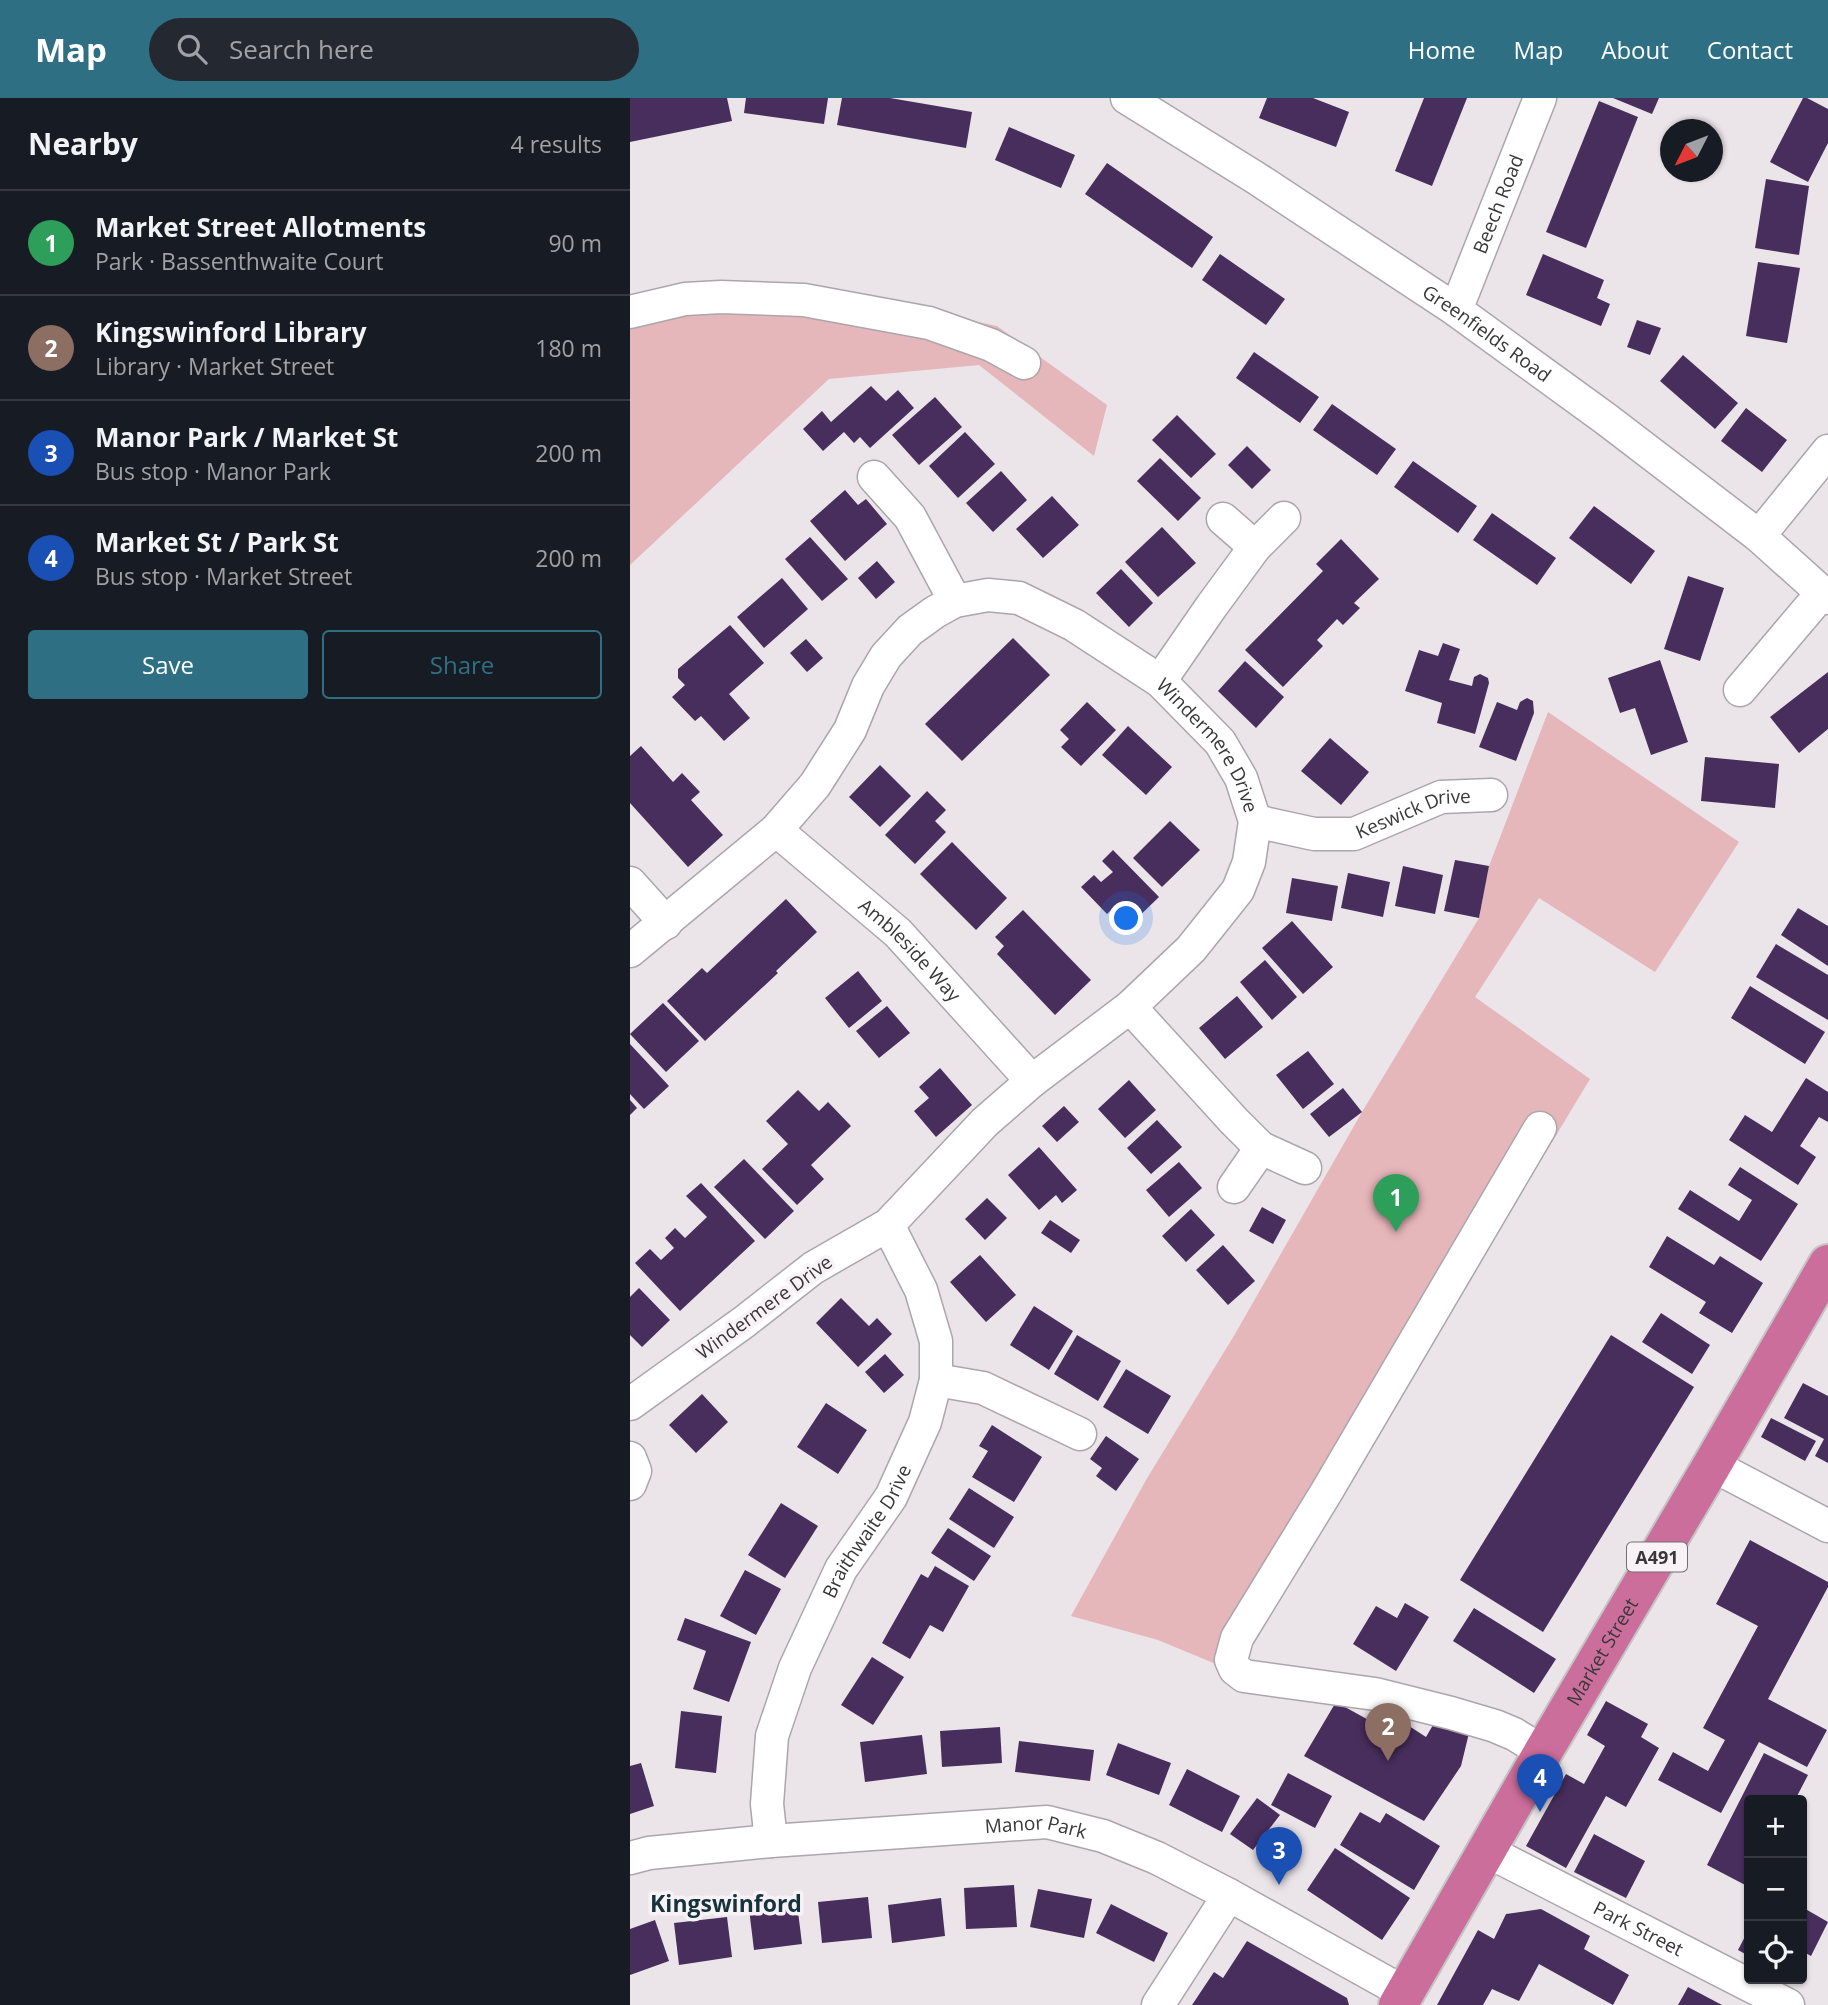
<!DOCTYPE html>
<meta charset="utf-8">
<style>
body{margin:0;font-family:"Open Sans",sans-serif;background:#242831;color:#f1f3f6}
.controls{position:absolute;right:21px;bottom:21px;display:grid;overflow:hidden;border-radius:7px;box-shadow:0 2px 5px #0004}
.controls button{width:63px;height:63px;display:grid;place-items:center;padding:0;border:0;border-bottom:2px solid #363941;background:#171b24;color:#f1f3f6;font:35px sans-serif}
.compass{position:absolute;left:1030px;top:21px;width:63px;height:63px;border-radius:50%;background:#171b24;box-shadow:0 2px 5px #0004;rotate:228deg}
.you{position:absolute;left:497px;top:821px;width:24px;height:24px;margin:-18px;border:5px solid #fff;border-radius:50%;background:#1a73e8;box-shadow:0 0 0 10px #1a73e833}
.badge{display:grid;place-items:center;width:46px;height:46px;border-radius:50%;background:#2f6f83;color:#fff;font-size:23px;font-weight:700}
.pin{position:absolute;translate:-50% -58px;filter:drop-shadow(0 2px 4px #0008)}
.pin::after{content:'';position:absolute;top:37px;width:24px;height:21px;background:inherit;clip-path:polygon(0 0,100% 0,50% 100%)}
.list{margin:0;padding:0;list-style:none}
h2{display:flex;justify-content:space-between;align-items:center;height:91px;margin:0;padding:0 28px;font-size:30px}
h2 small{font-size:23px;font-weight:400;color:#9ea1a6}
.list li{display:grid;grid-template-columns:46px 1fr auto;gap:21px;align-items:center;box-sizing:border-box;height:105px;padding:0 28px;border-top:2px solid #363941}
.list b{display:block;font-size:26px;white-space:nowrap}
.list p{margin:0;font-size:23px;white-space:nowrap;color:#9ea1a6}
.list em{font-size:23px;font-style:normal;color:#9ea1a6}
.actions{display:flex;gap:14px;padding:21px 28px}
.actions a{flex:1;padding:16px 0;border:2px solid #2f6f83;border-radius:7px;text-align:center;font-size:24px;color:#2f6f83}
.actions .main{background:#2f6f83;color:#fff}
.icon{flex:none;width:38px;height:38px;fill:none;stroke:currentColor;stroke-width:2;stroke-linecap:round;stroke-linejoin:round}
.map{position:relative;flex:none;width:1198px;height:1907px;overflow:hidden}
header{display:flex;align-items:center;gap:42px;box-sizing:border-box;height:98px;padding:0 35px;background:#2f6f83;color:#fff}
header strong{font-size:33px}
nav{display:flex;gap:38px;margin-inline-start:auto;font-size:24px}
.search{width:490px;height:63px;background:#242831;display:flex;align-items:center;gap:18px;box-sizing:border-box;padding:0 24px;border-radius:38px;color:#9ea1a6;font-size:26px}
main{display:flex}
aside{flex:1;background:#171b24}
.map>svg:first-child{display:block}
.green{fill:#e5b6ba}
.building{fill:#482e5d}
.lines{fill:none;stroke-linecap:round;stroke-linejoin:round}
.minor-casing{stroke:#aba6ab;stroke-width:35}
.highway-casing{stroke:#c4c3c4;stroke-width:42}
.minor{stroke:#fff;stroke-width:32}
.highway{stroke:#cc6e9b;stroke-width:38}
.labels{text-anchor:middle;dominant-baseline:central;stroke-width:7;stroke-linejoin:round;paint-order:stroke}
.shield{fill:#f8f2f7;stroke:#726f72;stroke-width:2}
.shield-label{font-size:18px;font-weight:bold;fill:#393739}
.street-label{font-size:19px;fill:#393739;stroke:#f8f2f7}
.quarter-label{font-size:23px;font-weight:bold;fill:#15333d;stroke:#f8f2f7}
</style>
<header>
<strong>Map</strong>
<div class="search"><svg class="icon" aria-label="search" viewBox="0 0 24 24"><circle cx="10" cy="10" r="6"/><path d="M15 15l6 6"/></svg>Search here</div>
<nav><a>Home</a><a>Map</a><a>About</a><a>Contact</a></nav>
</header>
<main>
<aside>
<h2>Nearby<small>4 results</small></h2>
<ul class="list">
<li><span class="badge" style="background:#2e9e5b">1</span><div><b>Market Street Allotments</b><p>Park · Bassenthwaite Court</p></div><em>90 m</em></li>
<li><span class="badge" style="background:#8d6e63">2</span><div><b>Kingswinford Library</b><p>Library · Market Street</p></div><em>180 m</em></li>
<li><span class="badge" style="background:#1a4fb4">3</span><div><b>Manor Park / Market St</b><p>Bus stop · Manor Park</p></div><em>200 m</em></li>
<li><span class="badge" style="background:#1a4fb4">4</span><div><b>Market St / Park St</b><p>Bus stop · Market Street</p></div><em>200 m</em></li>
</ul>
<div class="actions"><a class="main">Save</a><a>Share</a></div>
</aside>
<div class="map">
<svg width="1198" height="1907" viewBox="0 0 1198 1907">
<rect width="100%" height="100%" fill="#ebe5ea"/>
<g class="green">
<path d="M242,202L367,228L477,307L464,358L349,267L199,281L0,467V206Z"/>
<path d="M918,614L1109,744L1025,874L909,800L845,899L960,981L686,1437L593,1569L528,1542L441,1518L516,1382L605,1236L732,1014L849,820L859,768Z"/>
</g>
<g class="building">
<path d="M0,0H97L102,23L0,44Z"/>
<path d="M116,0H198L194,26L114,15Z"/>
<path d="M212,0H260L342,14L336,50L207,27Z"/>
<path d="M637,0H683L719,14L706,49L629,20Z"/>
<path d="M794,0H837L802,88L765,73Z"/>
<path d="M983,0H1029L1022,16Z"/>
<path d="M1173,0H1177L1198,11V45L1178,84L1140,64Z"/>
<path d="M969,3L1008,19L956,150L916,134Z"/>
<path d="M379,29L445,57L431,90L365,62Z"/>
<path d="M477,65L583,139L562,170L455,96Z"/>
<path d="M1136,81L1179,88L1169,157L1125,150Z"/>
<path d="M590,156L655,201L636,227L572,182Z"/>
<path d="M913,156L974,182L967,200L980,206L971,228L896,197Z"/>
<path d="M1128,164L1170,170L1157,245L1116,238Z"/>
<path d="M1007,222L1031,230L1020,257L997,249Z"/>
<path d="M624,254L689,299L670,325L606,280Z"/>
<path d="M1053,257L1108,305L1085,331L1030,283Z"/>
<path d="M241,288L256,303L268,292L284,310L240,350L230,339L224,345L214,334L193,353L173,331L192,313L201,324Z"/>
<path d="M305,299L332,329L289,367L262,337Z"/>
<path d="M702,306L766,351L747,377L683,332Z"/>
<path d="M1116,310L1157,342L1132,374L1091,343Z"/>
<path d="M547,317L586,356L561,380L522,342Z"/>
<path d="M335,334L365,366L328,400L299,368Z"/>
<path d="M617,348L641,372L622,391L598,367Z"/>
<path d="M530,360L571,400L548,423L507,383Z"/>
<path d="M783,363L847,408L828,435L764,389Z"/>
<path d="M371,373L397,402L363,434L336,405Z"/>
<path d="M215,392L228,407L236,401L257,426L215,463L180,423Z"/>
<path d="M422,398L449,427L413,460L386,431Z"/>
<path d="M964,408L1025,453L1001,486L939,440Z"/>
<path d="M862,415L926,460L907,487L843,442Z"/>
<path d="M532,429L566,465L528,499L495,464Z"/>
<path d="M180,439L218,481L192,503L155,461Z"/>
<path d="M711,441L749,481L724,505L730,510L713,527L707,521L687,542L693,548L653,589L615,552L693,473L686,466Z"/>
<path d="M247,463L265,484L246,501L228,480Z"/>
<path d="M491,471L523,505L499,529L466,495Z"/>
<path d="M1058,478L1094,490L1070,563L1034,551Z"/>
<path d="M152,480L178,511L134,550L107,519Z"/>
<path d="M100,527L134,565L99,596L120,620L94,643L71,618L65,623L42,599L55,587L48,580V571Z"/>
<path d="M383,540L420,577L332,663L295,626Z"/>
<path d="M176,541L193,560L177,574L160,555Z"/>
<path d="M813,545L830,551L819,582L842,588L844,579L850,576L858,580L859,585L845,636L807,625L812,605L775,593L789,552L808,558Z"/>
<path d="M1030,562L1058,644L1021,657L1005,610L990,615L978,580Z"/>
<path d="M615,563L654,599L626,630L588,593Z"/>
<path d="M1198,574V631L1169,655L1140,619Z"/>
<path d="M897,600L903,603L904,615L886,663L849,649L867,604L887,612L890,604Z"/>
<path d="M457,604L486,632L451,668L431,649L439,641L430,632Z"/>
<path d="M498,628L542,669L516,697L472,657Z"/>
<path d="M700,640L739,674L711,707L671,673Z"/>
<path d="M11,648L43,684L52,675L70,694L61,702L93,737L58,769L0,705V658Z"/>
<path d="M1075,659L1149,666L1145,710L1071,703Z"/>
<path d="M250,667L281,698L250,729L219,699Z"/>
<path d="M297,693L316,712L305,723L316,734L285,766L255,737Z"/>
<path d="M540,723L570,752L532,789L503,760Z"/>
<path d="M322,744L377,800L346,832L290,776Z"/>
<path d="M483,752L529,799L500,827L483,810L477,816L451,789L464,777L471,784L483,774L472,763Z"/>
<path d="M825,762L859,768L849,820L814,813Z"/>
<path d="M773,768L813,777L805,816L765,808Z"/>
<path d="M718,775L760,784L753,819L711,810Z"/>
<path d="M662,780L708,788L702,823L656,815Z"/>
<path d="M156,801L187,834L146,873L148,875L75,943L37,903L72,870L77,875Z"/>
<path d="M1168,810L1198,828V868L1151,837Z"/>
<path d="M393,812L461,882L425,917L367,856L374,848L365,839Z"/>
<path d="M662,823L703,869L673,896L632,850Z"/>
<path d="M1146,846L1198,877V922L1126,879Z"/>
<path d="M635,862L667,899L642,922L610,884Z"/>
<path d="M228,873L252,903L219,930L195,900Z"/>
<path d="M1120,888L1195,934L1175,966L1101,920Z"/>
<path d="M607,898L633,929L595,961L569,930Z"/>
<path d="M33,905L69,943L36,974L0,936Z"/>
<path d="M257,908L280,935L249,960L226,933Z"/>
<path d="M0,946L39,988L14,1011L0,996Z"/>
<path d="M678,953L704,986L673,1011L646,977Z"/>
<path d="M310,970L342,1007L306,1039L284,1013L299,1000L289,989Z"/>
<path d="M1176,980L1198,994V1024L1189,1019L1170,1048L1186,1059L1168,1087L1099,1042L1115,1017L1142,1034Z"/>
<path d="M499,982L526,1012L495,1040L468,1011Z"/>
<path d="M713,990L732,1014L699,1039L680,1016Z"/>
<path d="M168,992L189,1013L198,1004L221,1028L181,1067L194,1081L167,1107L132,1071L158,1046L136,1023Z"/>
<path d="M0,1002L7,1010L0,1017Z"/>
<path d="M434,1008L449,1024L427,1044L412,1028Z"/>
<path d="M527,1022L552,1049L521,1076L497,1050Z"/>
<path d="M409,1049L447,1092L432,1105L426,1097L409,1112L378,1077Z"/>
<path d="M114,1061L164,1113L135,1141L84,1089Z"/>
<path d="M549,1064L572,1090L539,1119L516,1092Z"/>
<path d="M1110,1069L1168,1106L1131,1163L1048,1111L1060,1092L1109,1123L1122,1102L1098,1087Z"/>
<path d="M71,1085L125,1143L50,1213L5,1165L20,1151L31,1162L44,1150L35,1140L45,1130L55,1140L77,1119L56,1098Z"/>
<path d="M357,1100L377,1120L355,1142L335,1121Z"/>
<path d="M632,1109L656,1122L643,1146L619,1133Z"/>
<path d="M561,1111L585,1137L556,1164L532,1138Z"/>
<path d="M420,1122L450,1142L441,1155L411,1135Z"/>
<path d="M1037,1138L1084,1167L1090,1158L1133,1185L1102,1235L1069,1215L1076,1204L1019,1169Z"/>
<path d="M593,1147L625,1183L598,1207L566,1172Z"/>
<path d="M350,1157L386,1197L356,1224L320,1184Z"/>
<path d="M9,1190L40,1222L12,1249L0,1237V1199Z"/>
<path d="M211,1200L239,1228L247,1220L262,1236L228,1269L186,1225Z"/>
<path d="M404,1208L443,1233L419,1272L380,1247Z"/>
<path d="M1031,1215L1080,1247L1062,1276L1012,1244Z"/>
<path d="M447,1237L491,1263L468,1303L424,1276Z"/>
<path d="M981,1237L1064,1289L913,1534L830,1482Z"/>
<path d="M255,1256L274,1277L254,1295L235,1274Z"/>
<path d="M496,1271L541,1298L518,1336L473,1309Z"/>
<path d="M1173,1285L1198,1298V1365L1185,1358L1194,1341L1154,1320Z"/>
<path d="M72,1296L98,1324L66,1355L39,1327Z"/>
<path d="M196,1305L237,1332L208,1376L167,1349Z"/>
<path d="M1141,1320L1186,1343L1175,1363L1131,1339Z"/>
<path d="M362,1327L412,1359L384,1404L342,1379L358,1353L349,1348Z"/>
<path d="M476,1338L509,1361L486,1393L466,1378L472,1370L460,1361Z"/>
<path d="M339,1390L384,1419L364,1450L319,1421Z"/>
<path d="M151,1405L188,1428L155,1480L118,1457Z"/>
<path d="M318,1430L361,1458L344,1483L301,1455Z"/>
<path d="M1120,1442L1198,1484V1489L1138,1601L1197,1632L1177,1669L1129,1644L1091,1715L1028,1682L1043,1654L1078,1673L1095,1642L1073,1630L1128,1528L1086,1506Z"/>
<path d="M305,1468L339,1488L313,1534L300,1527L280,1561L252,1545L291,1476L298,1480Z"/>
<path d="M115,1472L151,1491L126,1537L90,1518Z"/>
<path d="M775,1505L799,1519L766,1573L723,1546L746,1508L767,1520Z"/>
<path d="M844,1510L926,1561L904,1595L823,1543Z"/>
<path d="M55,1520L121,1544L99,1604L63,1591L76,1553L47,1542Z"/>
<path d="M242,1559L274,1579L243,1627L211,1607Z"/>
<path d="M976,1603L1018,1626L1011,1639L1029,1650L996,1709L976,1698L936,1770L896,1748L936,1676L954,1686L975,1648L957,1637Z"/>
<path d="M706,1604L753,1630L762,1617L796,1639L806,1622L839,1635L831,1668L794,1723L674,1658Z"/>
<path d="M51,1613L92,1618L86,1675L45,1670Z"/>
<path d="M370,1629L372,1665L312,1669L310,1633Z"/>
<path d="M292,1637L297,1676L235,1684L230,1644Z"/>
<path d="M389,1643L464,1652L460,1683L385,1674Z"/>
<path d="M488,1645L541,1665L529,1697L476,1677Z"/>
<path d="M1134,1655L1178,1677L1165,1702H1119V1789L1077,1767Z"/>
<path d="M11,1665L24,1708L0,1716V1668Z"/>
<path d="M557,1671L610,1698L592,1734L539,1707Z"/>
<path d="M658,1675L702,1698L685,1730L641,1707Z"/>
<path d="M627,1700L650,1717L623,1752L600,1736Z"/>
<path d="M730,1714L750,1725L756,1715L810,1748L784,1792L710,1747Z"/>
<path d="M964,1736L1015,1763L996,1800L944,1774Z"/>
<path d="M705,1750L780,1800L752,1842L677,1792Z"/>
<path d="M384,1787L387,1829L336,1831L334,1790Z"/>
<path d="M408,1791L462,1801L454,1840L400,1829Z"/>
<path d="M238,1799L242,1840L192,1845L188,1804Z"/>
<path d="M311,1800L315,1838L262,1845L258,1807Z"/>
<path d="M167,1805L172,1846L124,1852L119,1811Z"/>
<path d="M481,1806L538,1835L524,1864L466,1835Z"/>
<path d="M1172,1809L1198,1824L1181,1858L1172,1853Z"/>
<path d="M911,1811L960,1838L954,1851L999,1877L983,1907L909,1866L889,1903L862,1891L853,1907H807L848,1832L864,1841L876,1816Z"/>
<path d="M97,1819L102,1859L49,1867L44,1825Z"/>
<path d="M25,1822L39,1863L0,1877V1831Z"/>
<path d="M1119,1831V1858L1108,1852Z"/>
<path d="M617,1843L717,1900L719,1907H562L584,1874L593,1880Z"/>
<path d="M1058,1889L1092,1907H1048Z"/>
</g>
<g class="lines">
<defs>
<g id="minor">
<path id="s1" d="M497,0L626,80L826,212L976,321L1129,438L1198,500"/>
<path id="s2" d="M826,212L910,0"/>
<path d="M0,214L55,201L91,199L174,202L299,225L361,247L394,265"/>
<path d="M244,379L280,419L325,503"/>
<path d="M593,421L625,449"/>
<path d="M1129,438L1198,353"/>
<path d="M530,583L581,509L625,449L654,420"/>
<path d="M1110,592L1192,495"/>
<path id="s3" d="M625,723L684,736H724L811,699L861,697"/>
<path id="s4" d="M146,732L268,835L402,983"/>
<path d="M0,785L36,825"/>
<path id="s5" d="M0,853L146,732L185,687L220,632L238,588L256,558L280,532L305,514L325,503L358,497L389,500L444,527L530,583L590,644L611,680L625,723L619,764L608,792L561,851L500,909L402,983L355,1024L258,1127L183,1170L114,1224L0,1306"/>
<path d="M500,909L604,1023L631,1050L675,1070"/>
<path d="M910,1030L697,1393L607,1540L601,1562L605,1571L614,1578L745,1596L821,1615L865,1628L884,1636L913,1654"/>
<path d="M604,1089L631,1050"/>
<path d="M306,1282L353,1290L450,1336"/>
<path d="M0,1360L5,1373L0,1386"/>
<path d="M1082,1367L1198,1428"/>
<path id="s6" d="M141,1743L137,1706L142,1638L165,1570L211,1471L261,1399L295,1324L306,1282V1243L291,1192L258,1127"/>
<path id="s7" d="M857,1753L1158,1907"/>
<path id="s8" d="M0,1760L19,1755L141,1743L417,1724L473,1738L527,1760L599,1797L775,1895"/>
<path d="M528,1907L599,1797"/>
</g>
<g id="highway">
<path id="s9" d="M768,1907L913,1654L1082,1367L1198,1166"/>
</g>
</defs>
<use href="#minor" class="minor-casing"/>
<use href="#highway" class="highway-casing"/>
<use href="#minor" class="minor"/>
<use href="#highway" class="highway"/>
</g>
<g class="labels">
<rect class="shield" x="997" y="1444.5" width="60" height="29" rx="5"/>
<g class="shield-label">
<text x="1027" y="1459">A491</text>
</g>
<g class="street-label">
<text stroke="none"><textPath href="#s2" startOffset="114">Beech Road</textPath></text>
<text stroke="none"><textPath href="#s1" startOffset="430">Greenfields Road</textPath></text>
<text stroke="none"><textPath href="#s5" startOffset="796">Windermere Drive</textPath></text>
<text stroke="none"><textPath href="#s3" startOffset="164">Keswick Drive</textPath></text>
<text stroke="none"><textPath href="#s4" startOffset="180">Ambleside Way</textPath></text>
<text transform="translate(134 1209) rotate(-36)">Windermere Drive</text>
<text stroke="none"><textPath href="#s6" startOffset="332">Braithwaite Drive</textPath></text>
<text stroke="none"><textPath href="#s9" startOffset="408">Market Street</textPath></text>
<text stroke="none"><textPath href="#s8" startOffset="408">Manor Park</textPath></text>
<text stroke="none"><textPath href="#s7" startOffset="170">Park Street</textPath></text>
</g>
<g class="quarter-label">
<text x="96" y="1805">Kingswinford</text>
</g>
</g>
</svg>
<div class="controls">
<button>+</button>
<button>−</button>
<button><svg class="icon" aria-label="locate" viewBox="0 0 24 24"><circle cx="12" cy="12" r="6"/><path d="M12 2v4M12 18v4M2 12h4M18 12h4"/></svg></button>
</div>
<svg class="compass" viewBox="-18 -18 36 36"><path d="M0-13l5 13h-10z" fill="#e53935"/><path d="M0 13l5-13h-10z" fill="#9ea1a6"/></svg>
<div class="you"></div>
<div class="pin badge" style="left:766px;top:1134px;background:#2e9e5b">1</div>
<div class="pin badge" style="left:758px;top:1663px;background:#8d6e63">2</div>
<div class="pin badge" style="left:649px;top:1787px;background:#1a4fb4">3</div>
<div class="pin badge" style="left:910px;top:1714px;background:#1a4fb4">4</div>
</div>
</main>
